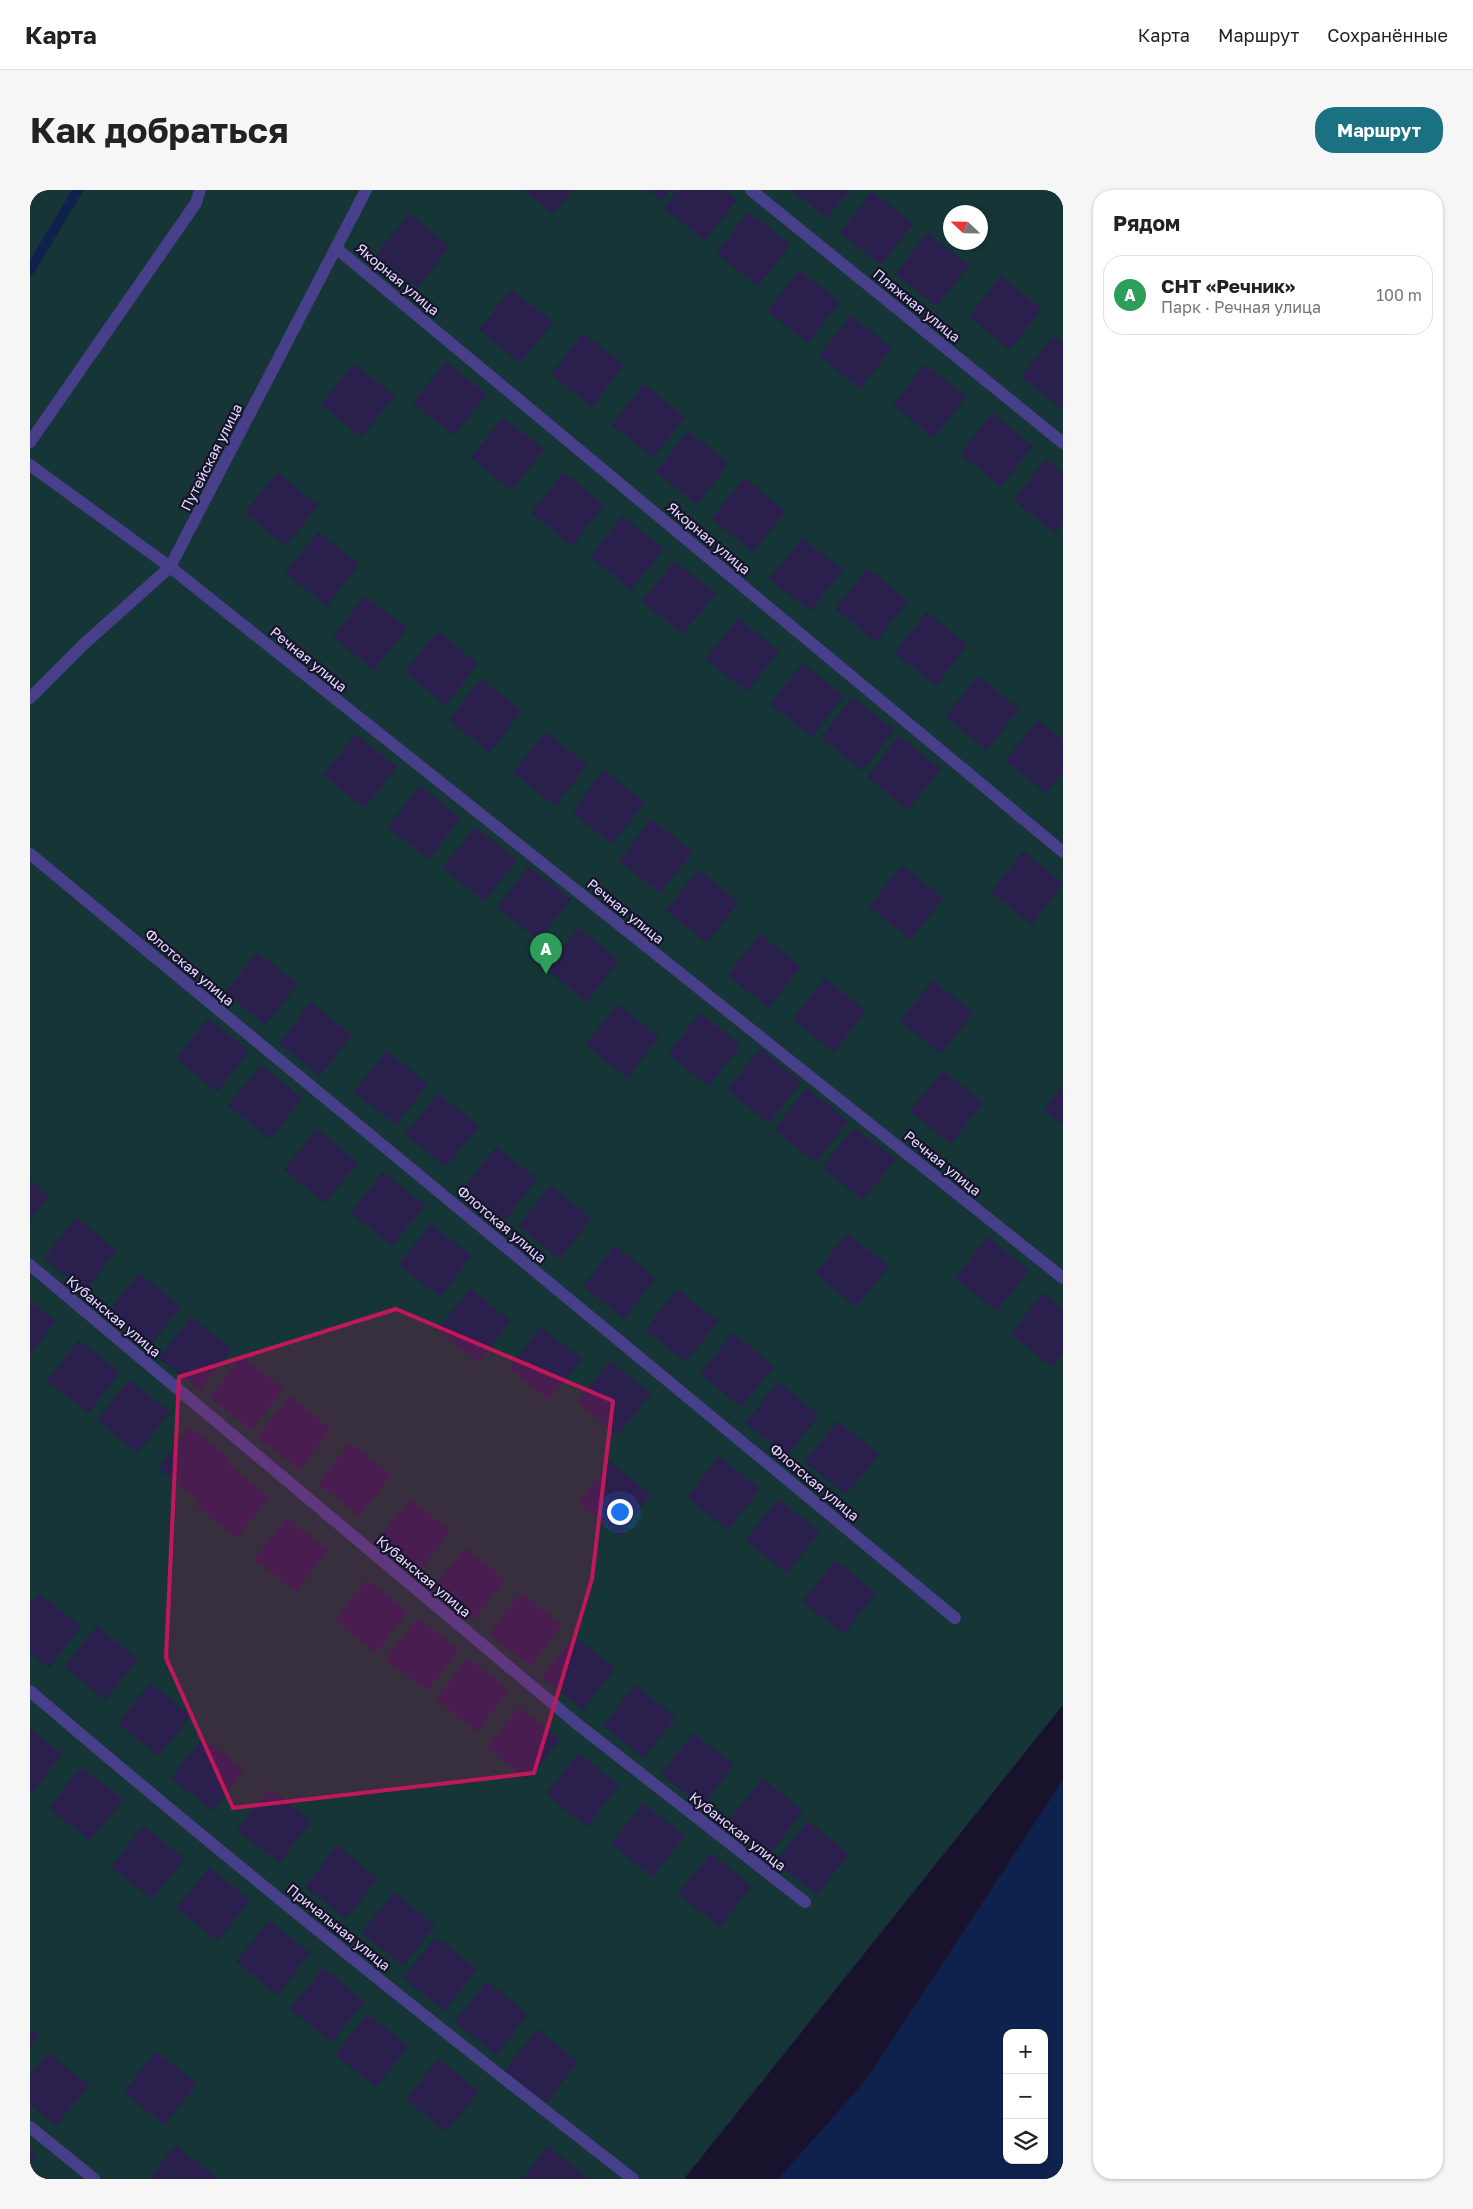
<!DOCTYPE html>
<html lang="ru">
<meta charset="utf-8">
<style>
body{margin:0;font-family:"Golos Text",sans-serif;background:#f6f6f6;color:#222}
.controls{position:absolute;right:15px;bottom:15px;display:grid;overflow:hidden;border-radius:10px;box-shadow:0 1px 4px #0004}
.controls button{width:45px;height:45px;display:grid;place-items:center;padding:0;border:0;border-bottom:1px solid #e0e0e0;background:#fff;color:#222;font:25px sans-serif}
.compass{position:absolute;left:913px;top:15px;width:45px;height:45px;border-radius:50%;background:#fff;box-shadow:0 1px 4px #0004;rotate:292deg}
.you{position:absolute;left:589px;top:1321px;width:18px;height:18px;margin:-12px;border:4px solid #fff;border-radius:50%;background:#1a73e8;box-shadow:0 0 0 8px #1a73e833}
.badge{display:grid;place-items:center;width:32px;height:32px;border-radius:50%;background:#1a7182;color:#fff;font-size:16px;font-weight:700}
.pin{position:absolute;translate:-50% -41px;filter:drop-shadow(0 1px 2px #0008)}
.pin::after{content:'';position:absolute;top:26px;width:18px;height:15px;background:inherit;clip-path:polygon(0 0,100% 0,50% 100%)}
.list{margin:0;padding:0;list-style:none}
h2{display:flex;justify-content:space-between;align-items:center;height:65px;margin:0;padding:0 20px;font-size:21px}
h2 small{font-size:16px;font-weight:400;color:#767676}
.list li{display:grid;grid-template-columns:32px 1fr auto;gap:15px;align-items:center;box-sizing:border-box;height:80px;margin:0 10px 10px;padding:0 10px;border:1px solid #e0e0e0;border-radius:20px}
.list b{display:block;font-size:19px;white-space:nowrap}
.list p{margin:0;font-size:16px;white-space:nowrap;color:#767676}
.list em{font-size:16px;font-style:normal;color:#767676}
.icon{flex:none;width:28px;height:28px;fill:none;stroke:currentColor;stroke-width:2;stroke-linecap:round;stroke-linejoin:round}
.map{position:relative;flex:none;width:1033px;height:1989px;overflow:hidden;border-radius:20px}
header{display:flex;align-items:center;gap:30px;box-sizing:border-box;height:70px;padding:0 25px;background:#fff;border-bottom:1px solid #e0e0e0}
header strong{font-size:24px}
nav{display:flex;gap:28px;margin-inline-start:auto;font-size:18px}
.intro{display:flex;align-items:center;justify-content:space-between;box-sizing:border-box;height:120px;padding:0 30px}
h1{margin:0;font-size:35px}
.button{padding:12px 22px;border-radius:20px;background:#1a7182;color:#fff;font-size:18px;font-weight:700}
main{display:flex;gap:30px;padding:0 30px}
aside{flex:1;background:#fff;border-radius:20px;box-shadow:0 1px 4px #0004}
.map>svg:first-child{display:block}
.green{fill:#153536;fill-rule:evenodd}
.water{fill:#0f224e;fill-rule:evenodd}
.lines{fill:none;stroke-linecap:round;stroke-linejoin:round}
.stream{stroke:#0f224e;stroke-width:10}
.building{fill:#2b1f4d}
.minor{stroke:#473f89;stroke-width:12}
.tertiary{stroke:#473f89;stroke-width:12}
.marked{fill:#c2185b;fill-opacity:0.2;stroke:#c2185b;stroke-width:4;stroke-linejoin:round}
.labels{text-anchor:middle;dominant-baseline:central;stroke-width:4.5;stroke-linejoin:round;paint-order:stroke}
.street-label{font-size:14px;fill:#e4defe;stroke:#18122c}
</style>
<header>
<strong>Карта</strong>
<nav><a>Карта</a><a>Маршрут</a><a>Сохранённые</a></nav>
</header>
<div class="intro"><h1>Как добраться</h1><a class="button">Маршрут</a></div>
<main>
<div class="map">
<svg width="1033" height="1989" viewBox="0 0 1033 1989">
<rect width="100%" height="100%" fill="#18122c"/>
<path class="green" d="M0,0H1033V1515L654,1989H0ZM921,22H951V52H921Z"/>
<path class="water" d="M1033,1590V1989H748L835,1891ZM977,1843H1014V1970H977Z"/>
<g class="lines">
<path class="stream" d="M0,80L48,0"/>
</g>
<g class="building">
<path d="M493,0H543L524,24Z"/>
<path d="M619,0H640L632,11Z"/>
<path d="M648,0H694L707,10L675,51L634,18Z"/>
<path d="M761,0H820L797,28Z"/>
<path d="M1024,0H1033V8Z"/>
<path d="M842,1L883,34L851,75L810,43Z"/>
<path d="M719,22L760,55L728,96L686,63Z"/>
<path d="M379,24L420,56L388,98L346,65Z"/>
<path d="M898,43L939,75L907,117L865,84Z"/>
<path d="M769,80L810,112L778,153L737,121Z"/>
<path d="M971,86L1012,119L980,160L939,127Z"/>
<path d="M481,99L523,132L490,173L449,140Z"/>
<path d="M821,125L862,158L830,199L789,166Z"/>
<path d="M553,143L594,175L562,217L521,184Z"/>
<path d="M1023,146L1033,153V220L991,187Z"/>
<path d="M416,172L457,204L424,245L383,213Z"/>
<path d="M324,174L365,206L332,247L291,215Z"/>
<path d="M895,174L936,207L904,248L863,215Z"/>
<path d="M614,194L655,227L623,268L582,235Z"/>
<path d="M962,223L1003,256L971,297L930,264Z"/>
<path d="M473,227L514,259L482,300L441,268Z"/>
<path d="M658,241L699,273L667,315L626,282Z"/>
<path d="M1016,269L1033,283V333L1025,343L984,310Z"/>
<path d="M247,282L288,315L256,356L215,323Z"/>
<path d="M533,282L574,315L542,356L501,323Z"/>
<path d="M714,288L756,321L723,362L682,329Z"/>
<path d="M592,326L634,359L601,400L560,367Z"/>
<path d="M288,342L329,375L297,416L255,383Z"/>
<path d="M772,348L813,380L781,421L739,389Z"/>
<path d="M644,371L686,403L653,444L612,412Z"/>
<path d="M837,378L878,411L846,452L805,419Z"/>
<path d="M335,406L377,439L344,480L303,447Z"/>
<path d="M897,422L937,455L906,496L864,463Z"/>
<path d="M708,428L749,461L717,502L676,469Z"/>
<path d="M408,441L448,474L416,515L375,482Z"/>
<path d="M773,473L814,506L782,547L740,514Z"/>
<path d="M948,486L989,519L957,560L915,527Z"/>
<path d="M451,489L492,521L460,563L419,530Z"/>
<path d="M823,507L864,540L832,581L791,548Z"/>
<path d="M1008,530L1033,550V582L1016,603L975,571Z"/>
<path d="M516,542L557,575L525,616L483,583Z"/>
<path d="M326,544L367,577L335,618L293,585Z"/>
<path d="M869,546L911,579L878,620L837,587Z"/>
<path d="M574,580L615,613L582,654L542,622Z"/>
<path d="M390,596L431,628L398,669L357,637Z"/>
<path d="M621,629L663,662L630,703L589,671Z"/>
<path d="M445,637L487,670L454,711L413,678Z"/>
<path d="M993,661L1033,693L1002,735L961,702Z"/>
<path d="M872,675L913,708L881,750L839,717Z"/>
<path d="M499,676L541,709L508,750L467,717Z"/>
<path d="M668,680L709,712L677,753L636,721Z"/>
<path d="M548,738L589,770L557,812L516,779Z"/>
<path d="M730,744L771,777L738,818L698,785Z"/>
<path d="M227,762L268,794L236,835L195,803Z"/>
<path d="M795,788L836,821L804,862L763,829Z"/>
<path d="M903,790L943,823L911,864L870,831Z"/>
<path d="M281,812L322,845L290,886L249,854Z"/>
<path d="M588,814L629,847L597,888L556,855Z"/>
<path d="M670,823L711,855L679,896L638,864Z"/>
<path d="M178,828L219,861L187,902L146,869Z"/>
<path d="M730,859L771,892L739,933L697,900Z"/>
<path d="M357,861L398,894L366,935L324,902Z"/>
<path d="M231,875L272,908L240,949L198,916Z"/>
<path d="M913,880L953,913L921,954L880,921Z"/>
<path d="M1033,895V935L1014,920Z"/>
<path d="M777,898L818,931L786,972L744,940Z"/>
<path d="M408,903L449,936L416,977L375,944Z"/>
<path d="M824,937L866,969L833,1010L792,978Z"/>
<path d="M287,939L328,972L295,1013L254,980Z"/>
<path d="M466,957L507,989L475,1030L434,998Z"/>
<path d="M353,982L395,1015L362,1056L321,1023Z"/>
<path d="M0,990L19,1006L0,1030Z"/>
<path d="M521,995L561,1028L530,1069L488,1036Z"/>
<path d="M46,1027L87,1060L55,1101L14,1069Z"/>
<path d="M401,1034L442,1066L410,1107L369,1075Z"/>
<path d="M817,1043L859,1076L826,1117L785,1084Z"/>
<path d="M958,1047L999,1080L967,1121L925,1088Z"/>
<path d="M585,1055L626,1088L594,1129L553,1096Z"/>
<path d="M109,1083L151,1116L119,1157L77,1124Z"/>
<path d="M440,1098L481,1131L449,1172L408,1140Z"/>
<path d="M647,1099L688,1131L656,1172L615,1140Z"/>
<path d="M1013,1103L1033,1119V1163L1022,1177L981,1144Z"/>
<path d="M0,1111L26,1131L0,1164Z"/>
<path d="M161,1127L202,1159L170,1200L128,1168Z"/>
<path d="M511,1137L552,1169L519,1210L479,1178Z"/>
<path d="M703,1143L744,1176L712,1217L670,1184Z"/>
<path d="M49,1150L90,1182L59,1223L17,1191Z"/>
<path d="M212,1166L254,1199L221,1240L180,1207Z"/>
<path d="M580,1171L621,1204L588,1245L547,1212Z"/>
<path d="M99,1190L140,1222L108,1263L67,1230Z"/>
<path d="M748,1192L789,1225L757,1266L715,1233Z"/>
<path d="M260,1206L301,1239L269,1280L227,1247Z"/>
<path d="M807,1231L849,1264L816,1305L775,1272Z"/>
<path d="M160,1237L201,1270L198,1274L239,1307L207,1348L165,1315L169,1310L128,1278Z"/>
<path d="M320,1253L362,1285L329,1326L288,1294Z"/>
<path d="M689,1266L730,1299L698,1340L657,1308Z"/>
<path d="M580,1272L621,1304L590,1346L548,1313Z"/>
<path d="M380,1309L421,1341L389,1383L348,1350Z"/>
<path d="M748,1309L790,1342L757,1383L716,1350Z"/>
<path d="M257,1328L298,1360L266,1402L224,1369Z"/>
<path d="M435,1358L475,1390L443,1431L402,1399Z"/>
<path d="M805,1370L846,1403L814,1444L772,1412Z"/>
<path d="M337,1389L378,1422L346,1463L305,1430Z"/>
<path d="M491,1403L532,1435L500,1476L459,1444Z"/>
<path d="M10,1404L51,1436L19,1478L0,1463V1416Z"/>
<path d="M388,1428L429,1460L397,1501L355,1469Z"/>
<path d="M67,1436L108,1469L76,1510L34,1477Z"/>
<path d="M544,1446L585,1479L553,1520L512,1487Z"/>
<path d="M438,1468L479,1501L446,1542L406,1509Z"/>
<path d="M120,1493L161,1525L129,1566L88,1534Z"/>
<path d="M605,1495L646,1527L614,1568L573,1536Z"/>
<path d="M489,1517L530,1549L498,1590L457,1558Z"/>
<path d="M0,1539L32,1564L0,1605Z"/>
<path d="M663,1543L704,1575L672,1617L631,1584Z"/>
<path d="M173,1547L214,1580L182,1621L141,1588Z"/>
<path d="M548,1563L589,1595L557,1637L516,1604Z"/>
<path d="M51,1577L93,1610L60,1651L19,1618Z"/>
<path d="M732,1588L773,1621L741,1662L700,1630Z"/>
<path d="M240,1599L281,1631L249,1673L207,1640Z"/>
<path d="M613,1613L655,1646L622,1687L581,1654Z"/>
<path d="M778,1631L819,1664L787,1705L745,1672Z"/>
<path d="M113,1636L155,1669L122,1709L81,1677Z"/>
<path d="M307,1655L348,1688L316,1729L275,1697Z"/>
<path d="M681,1663L722,1696L690,1737L648,1704Z"/>
<path d="M179,1677L220,1710L188,1751L146,1718Z"/>
<path d="M364,1702L405,1735L373,1776L332,1743Z"/>
<path d="M239,1731L280,1763L248,1805L206,1772Z"/>
<path d="M406,1747L447,1779L415,1821L373,1788Z"/>
<path d="M293,1778L334,1811L302,1852L260,1819Z"/>
<path d="M457,1791L498,1824L466,1865L425,1832Z"/>
<path d="M337,1824L379,1856L346,1897L305,1865Z"/>
<path d="M0,1839L9,1846L0,1857Z"/>
<path d="M507,1839L548,1872L516,1913L475,1881Z"/>
<path d="M126,1861L167,1894L134,1935L94,1902Z"/>
<path d="M18,1863L59,1895L26,1936L0,1915V1885Z"/>
<path d="M408,1869L449,1901L417,1942L376,1910Z"/>
<path d="M146,1955L187,1988L186,1989H119Z"/>
<path d="M518,1956L559,1989H492Z"/>
<path d="M0,1960L7,1966L0,1975Z"/>
</g>
<g class="lines">
<g class="minor">
<path d="M721,0L1033,253"/>
<path d="M306,58L1033,662"/>
<path d="M140,377L1033,1088"/>
<path d="M0,508L53,455L140,377L336,0"/>
<path d="M0,664L925,1428"/>
<path d="M0,1075L546,1533L775,1712"/>
<path d="M0,1501C196,1669 399,1831 603,1989"/>
<path d="M0,1937L64,1989"/>
</g>
<g class="tertiary">
<path d="M0,252L166,13L170,0"/>
<path d="M0,275L140,377"/>
</g>
</g>
<path class="marked" d="M366,1119L583,1211L562,1389L504,1583L203,1618L136,1468L149,1187Z"/>
<g class="labels">
<g class="street-label">
<text transform="translate(368 89) rotate(40)">Якорная улица</text>
<text transform="translate(887 115) rotate(39)">Пляжная улица</text>
<text transform="translate(181 267) rotate(-63)">Путейская улица</text>
<text transform="translate(679 348) rotate(40)">Якорная улица</text>
<text transform="translate(279 469) rotate(39)">Речная улица</text>
<text transform="translate(596 721) rotate(39)">Речная улица</text>
<text transform="translate(160 777) rotate(40)">Флотская улица</text>
<text transform="translate(913 973) rotate(39)">Речная улица</text>
<text transform="translate(472 1034) rotate(40)">Флотская улица</text>
<text transform="translate(84 1126) rotate(40)">Кубанская улица</text>
<text transform="translate(785 1292) rotate(40)">Флотская улица</text>
<text transform="translate(394 1386) rotate(40)">Кубанская улица</text>
<text transform="translate(708 1641) rotate(38)">Кубанская улица</text>
<text transform="translate(309 1737) rotate(39)">Причальная улица</text>
</g>
</g>
</svg>
<div class="controls">
<button>+</button>
<button>−</button>
<button><svg class="icon" aria-label="layers" viewBox="0 0 24 24"><path d="M12 4l9 5-9 5-9-5zM3 14l9 5 9-5"/></svg></button>
</div>
<svg class="compass" viewBox="-18 -18 36 36"><path d="M0-13l5 13h-10z" fill="#e53935"/><path d="M0 13l5-13h-10z" fill="#767676"/></svg>
<div class="you"></div>
<div class="pin badge" style="left:516px;top:784px;background:#2e9e5b">A</div>
</div>
<aside>
<h2>Рядом<small></small></h2>
<ul class="list">
<li><span class="badge" style="background:#2e9e5b">A</span><div><b>СНТ «Речник»</b><p>Парк · Речная улица</p></div><em>100 m</em></li>
</ul>
</aside>
</main>
